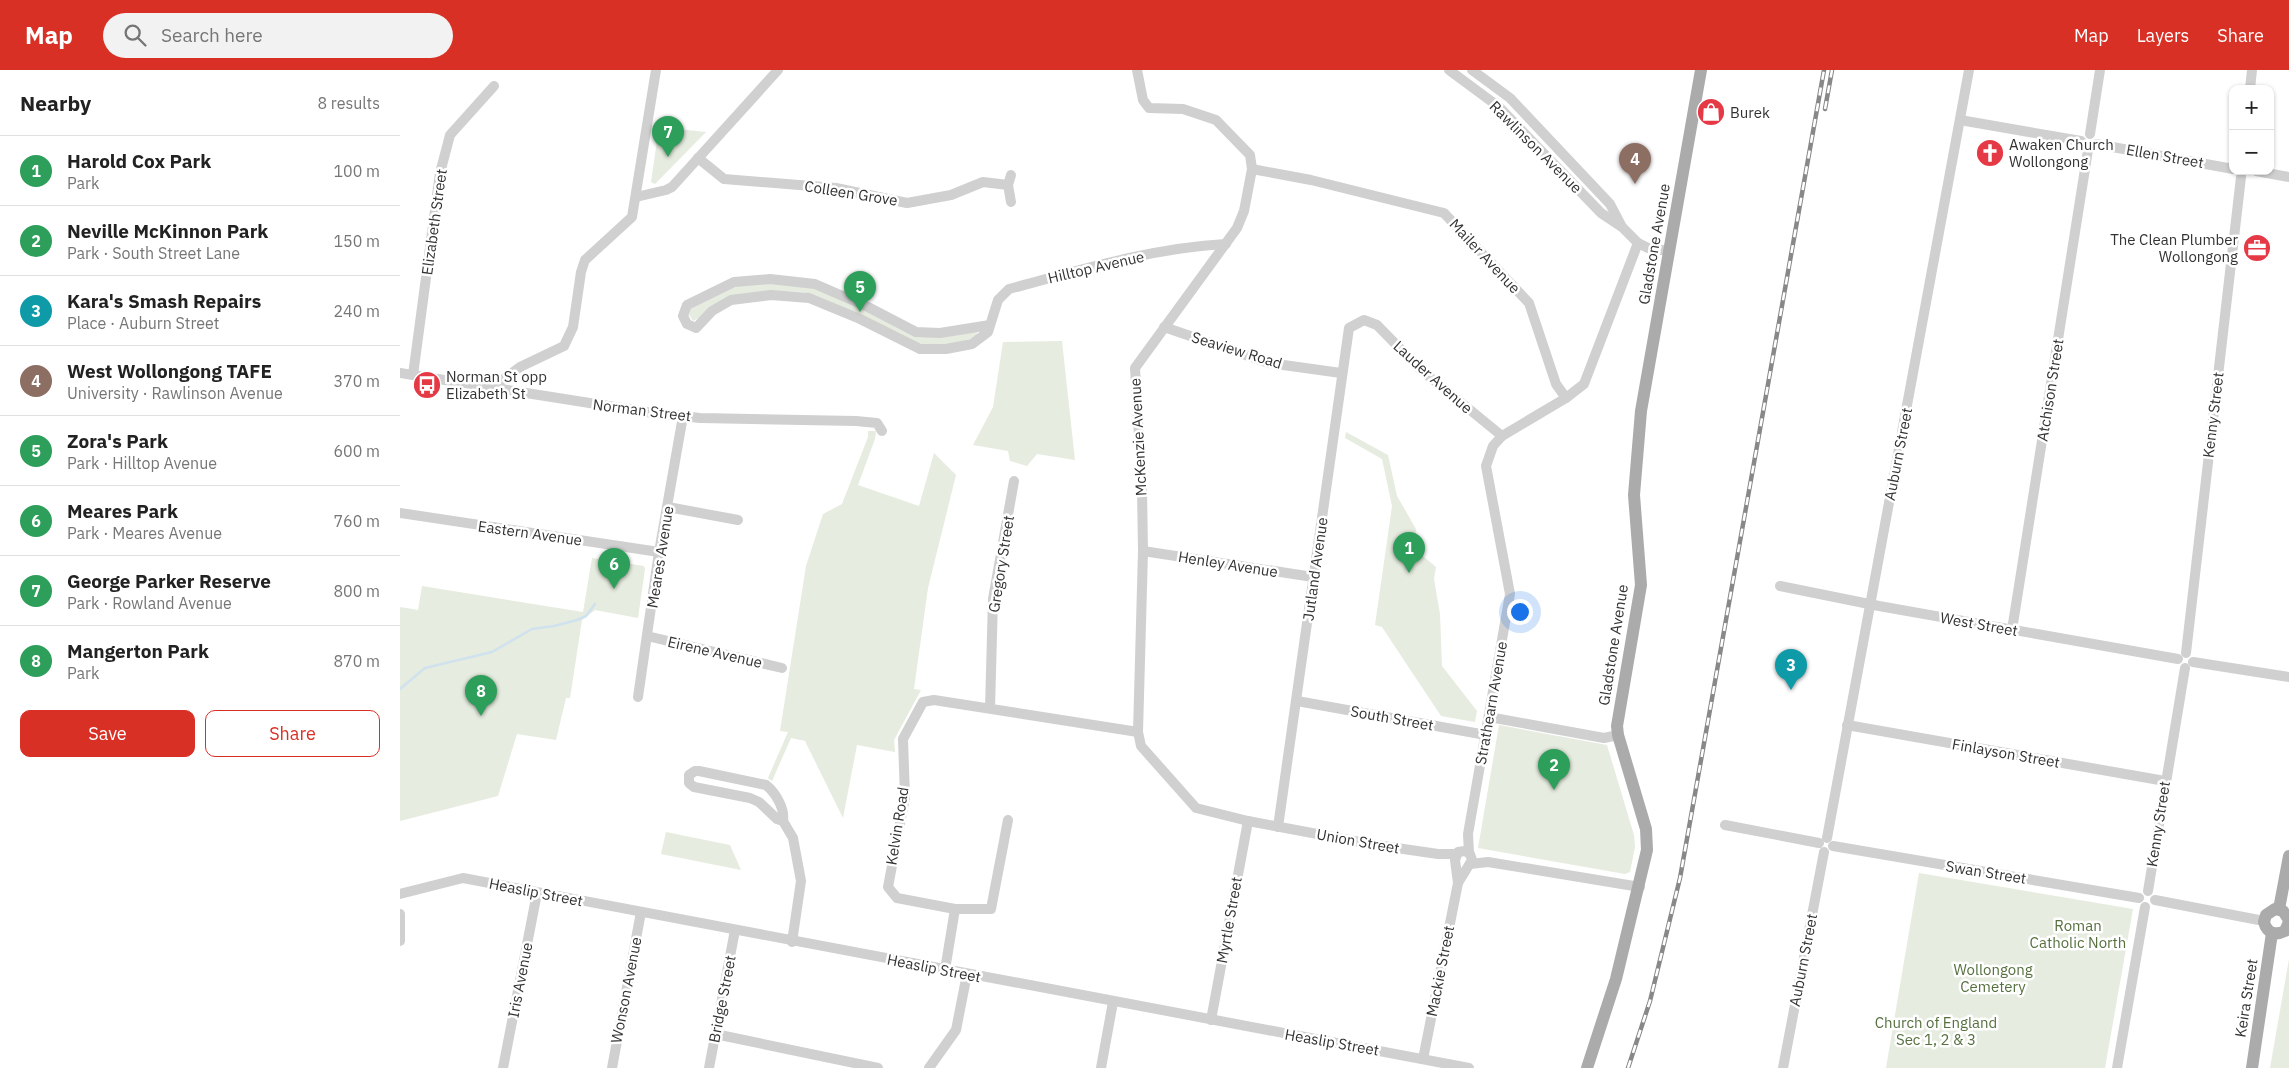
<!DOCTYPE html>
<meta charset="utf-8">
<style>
body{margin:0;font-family:"IBM Plex Sans",sans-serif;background:#f2f2f2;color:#222}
.controls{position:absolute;right:15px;top:15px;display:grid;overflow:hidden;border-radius:10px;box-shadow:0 1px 4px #0004}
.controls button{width:45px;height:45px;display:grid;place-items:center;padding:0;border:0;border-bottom:1px solid #e0e0e0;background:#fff;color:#222;font:25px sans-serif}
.you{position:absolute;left:1119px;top:541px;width:18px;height:18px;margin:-12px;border:4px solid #fff;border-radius:50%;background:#1a73e8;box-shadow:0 0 0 8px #1a73e833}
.badge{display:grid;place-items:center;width:32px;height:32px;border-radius:50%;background:#d93025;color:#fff;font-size:16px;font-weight:700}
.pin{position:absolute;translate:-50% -41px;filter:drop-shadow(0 1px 2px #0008)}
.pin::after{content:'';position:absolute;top:26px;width:18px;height:15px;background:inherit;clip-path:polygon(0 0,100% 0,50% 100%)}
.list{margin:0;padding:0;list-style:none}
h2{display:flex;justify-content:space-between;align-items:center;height:65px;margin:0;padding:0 20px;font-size:21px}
h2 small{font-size:16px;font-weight:400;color:#767676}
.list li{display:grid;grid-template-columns:32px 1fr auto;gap:15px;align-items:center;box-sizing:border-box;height:70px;padding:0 20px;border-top:1px solid #e0e0e0}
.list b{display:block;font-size:19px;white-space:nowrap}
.list p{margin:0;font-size:16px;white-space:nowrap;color:#767676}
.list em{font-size:16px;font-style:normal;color:#767676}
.actions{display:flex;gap:10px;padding:15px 20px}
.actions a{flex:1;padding:11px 0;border:1px solid #d93025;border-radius:10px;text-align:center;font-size:18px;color:#d93025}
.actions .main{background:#d93025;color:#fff}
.icon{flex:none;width:28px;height:28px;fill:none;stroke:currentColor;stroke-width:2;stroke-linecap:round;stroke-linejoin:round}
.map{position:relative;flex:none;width:1889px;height:998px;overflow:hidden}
header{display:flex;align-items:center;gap:30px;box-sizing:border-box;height:70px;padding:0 25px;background:#d93025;color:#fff}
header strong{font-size:24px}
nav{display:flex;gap:28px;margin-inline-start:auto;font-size:18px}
.search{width:350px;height:45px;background:#f2f2f2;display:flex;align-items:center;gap:12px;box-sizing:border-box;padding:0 18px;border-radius:28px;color:#767676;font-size:19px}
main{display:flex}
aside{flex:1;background:#fff}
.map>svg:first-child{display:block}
.green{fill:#e6ecdf}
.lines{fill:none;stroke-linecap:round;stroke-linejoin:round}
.stream{stroke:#cfe2ee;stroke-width:2.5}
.minor{stroke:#d0d0d0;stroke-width:10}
.major{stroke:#ababab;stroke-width:12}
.rail-casing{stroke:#888;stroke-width:4.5}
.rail{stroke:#fff;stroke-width:2.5;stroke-dasharray:8;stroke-linecap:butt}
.labels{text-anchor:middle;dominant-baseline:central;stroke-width:5;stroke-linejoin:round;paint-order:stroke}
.poi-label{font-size:15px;fill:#333;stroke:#fff;text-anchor:start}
.street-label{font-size:15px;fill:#333;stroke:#fff}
.park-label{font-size:15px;fill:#56703f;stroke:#fff}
</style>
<header>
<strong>Map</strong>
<div class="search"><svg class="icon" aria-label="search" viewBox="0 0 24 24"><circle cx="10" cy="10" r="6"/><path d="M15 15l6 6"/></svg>Search here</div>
<nav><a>Map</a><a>Layers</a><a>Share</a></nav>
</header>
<main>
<aside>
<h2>Nearby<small>8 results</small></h2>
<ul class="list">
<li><span class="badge" style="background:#2e9e5b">1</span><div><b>Harold Cox Park</b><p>Park</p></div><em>100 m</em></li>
<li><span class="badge" style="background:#2e9e5b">2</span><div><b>Neville McKinnon Park</b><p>Park · South Street Lane</p></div><em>150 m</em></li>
<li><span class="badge" style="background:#0f9aa8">3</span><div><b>Kara's Smash Repairs</b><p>Place · Auburn Street</p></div><em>240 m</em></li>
<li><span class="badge" style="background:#8d6e63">4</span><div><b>West Wollongong TAFE</b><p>University · Rawlinson Avenue</p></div><em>370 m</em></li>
<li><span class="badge" style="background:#2e9e5b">5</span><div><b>Zora's Park</b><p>Park · Hilltop Avenue</p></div><em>600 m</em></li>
<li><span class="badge" style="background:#2e9e5b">6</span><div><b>Meares Park</b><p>Park · Meares Avenue</p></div><em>760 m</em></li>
<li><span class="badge" style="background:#2e9e5b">7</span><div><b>George Parker Reserve</b><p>Park · Rowland Avenue</p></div><em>800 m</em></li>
<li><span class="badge" style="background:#2e9e5b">8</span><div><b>Mangerton Park</b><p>Park</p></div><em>870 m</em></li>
</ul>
<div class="actions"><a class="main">Save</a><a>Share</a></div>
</aside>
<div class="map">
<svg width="1889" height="998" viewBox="0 0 1889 998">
<rect width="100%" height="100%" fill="#fff"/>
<g class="green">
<path d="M259,57L306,62L255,114L251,112Z"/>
<path d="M354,212L417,217L453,233L515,266L578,260L576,267L545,276L524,275L502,267L420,228L403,222L372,221L344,224L293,251L289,245L291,238L331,218Z"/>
<path d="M662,271L675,390L637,384L627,396L610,391L608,381L573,375L593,337L603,272Z"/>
<path d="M468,361H476L475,369L458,415L519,436L534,383L556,405L528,518L514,619L521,620L494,670L495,682L457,675L443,748L405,671L391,668L372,711L368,708L388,662L380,661L406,496L423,444L442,434L468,367Z"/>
<path d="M946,362L988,385L997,426L1016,459L1018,482L1036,497L1034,509L1040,544L1042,596L1077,641L1075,652L1041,646L982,557L975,555L992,436L982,389L945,368Z"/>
<path d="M192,488L244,496L245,499L238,548L195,540L182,550L170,628H166L156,670L117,664L98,726L0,751V537L18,540L22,516L183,542Z"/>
<path d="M1099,655L1207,675L1234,765L1235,777L1230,802L1225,804L1078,778Z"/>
<path d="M266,762L330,775L341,800L261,784Z"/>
<path d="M1519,803L1733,839L1705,998H1486Z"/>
<path d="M1889,889V998H1870Z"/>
</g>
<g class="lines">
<path class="stream" d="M0,619L25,598L92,582L132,559L154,556L177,550L186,546L195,534"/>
<g class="minor">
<path d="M737,0L743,30L749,38L783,39L816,50L850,85L852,99L844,141L837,158L735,298L742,419L743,481L738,662L741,676L796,738L848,751L976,775L1038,784H1057"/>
<path d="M1049,0L1099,37L1201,143L1222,157L1238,173L1248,178L1269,181"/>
<path d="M1072,0L1110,28L1210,134L1221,155"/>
<path d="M1850,19L1852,0"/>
<path d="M1560,50L1681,71"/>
<path d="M1690,64L1700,0"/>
<path d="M1696,74L1833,99"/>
<path d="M298,88L324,109L436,118L507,133L551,125L583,112L608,115L611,132"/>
<path d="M852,99L911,110L1044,143L1129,233L1156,314L1166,328"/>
<path d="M1856,101L1889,107"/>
<path d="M608,115L611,105"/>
<path d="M236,127L266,120L272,117L378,0"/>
<path d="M590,255L540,263L516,262L468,237L415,214L370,209L334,212L287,235L283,246L287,254L296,258L312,241L331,230L371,225L409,228L460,249L520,279H546L572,274L588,262L598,230L609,219C680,200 752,178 826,174"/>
<path d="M764,257L869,293L941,303"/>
<path d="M0,303L253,343L300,348L456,351L477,353L482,361"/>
<path d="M13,305L40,103L50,65L94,16"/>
<path d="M93,317L120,297L164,276L173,257L181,202L185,190L232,147L256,0"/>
<path d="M268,437L338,450"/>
<path d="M0,443L259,482"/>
<path d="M743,481L913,507"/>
<path d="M1380,516L1479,536L1778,589"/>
<path d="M1612,560L1688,80"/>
<path d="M247,566L382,598"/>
<path d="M1786,583L1841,107"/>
<path d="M1793,592L1889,607"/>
<path d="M238,627L259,482L283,346"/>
<path d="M897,631L1086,665"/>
<path d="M590,638L593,529L614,411"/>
<path d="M1089,647L1204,668L1218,665"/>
<path d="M1447,655L1765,711"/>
<path d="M383,751C385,739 376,723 366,715L299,701H295L289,705V713L294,717L350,728L359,732L377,749L383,751L393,768L401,811L392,872"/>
<path d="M1325,755L1419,773"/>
<path d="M878,757L949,258L964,250L977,255L1020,299L1102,366"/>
<path d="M1427,768L1569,0"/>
<path d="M1433,776L1739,828"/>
<path d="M1069,783L1068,764L1110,524L1086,396L1093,376L1102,366L1166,328L1184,314L1238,173"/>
<path d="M1070,794L1088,792L1240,817"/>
<path d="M1748,821L1785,598"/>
<path d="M0,824L63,808L1069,998"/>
<path d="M1755,830L1864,851"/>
<path d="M555,839H591L608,750"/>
<path d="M0,844V871"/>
<path d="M545,900L555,839L497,828L488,817L505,727L503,669L523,632L534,630L738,662"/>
<path d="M811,950L848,751"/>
<path d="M315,964L478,998"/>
<path d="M1023,989L1058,813L1055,790L1058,782L1065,781L1070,784L1072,790L1058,813"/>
<path d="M103,998L137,823"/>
<path d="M212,998L241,842"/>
<path d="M309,998L335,860"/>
<path d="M529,998L556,960L567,904"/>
<path d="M701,998L713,932"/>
<path d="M1383,998L1424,782"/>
<path d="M1717,998L1745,837"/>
</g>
<g class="major">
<path d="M1879,839L1889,786"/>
<path d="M1889,850L1883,841L1875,839L1866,845L1864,852C1867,863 1875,866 1885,861L1889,852"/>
<path d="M1187,998L1216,909L1247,780L1246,759L1218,665L1217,656L1241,515L1234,425L1241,341L1301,0"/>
<path d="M1852,998L1872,863"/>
</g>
<defs>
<g id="rail">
<path d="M1425,39L1432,0"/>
<path d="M1228,998L1250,931L1280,808L1424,0"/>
</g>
</defs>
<use href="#rail" class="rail-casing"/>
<use href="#rail" class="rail"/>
</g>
<defs>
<symbol id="shop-disc" viewBox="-11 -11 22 22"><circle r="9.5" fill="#e63946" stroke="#fff"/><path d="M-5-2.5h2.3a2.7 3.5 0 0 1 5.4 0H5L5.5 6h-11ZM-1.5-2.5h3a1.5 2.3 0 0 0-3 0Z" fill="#fff"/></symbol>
<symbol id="church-disc" viewBox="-11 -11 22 22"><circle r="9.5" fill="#e63946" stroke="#fff"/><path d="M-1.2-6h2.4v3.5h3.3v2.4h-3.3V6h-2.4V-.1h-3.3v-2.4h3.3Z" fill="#fff"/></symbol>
<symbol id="office-disc" viewBox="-11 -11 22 22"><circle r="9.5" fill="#e63946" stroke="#fff"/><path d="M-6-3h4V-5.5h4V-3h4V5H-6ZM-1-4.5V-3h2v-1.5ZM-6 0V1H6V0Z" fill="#fff"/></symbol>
<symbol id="bus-disc" viewBox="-11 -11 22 22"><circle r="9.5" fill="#e63946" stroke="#fff"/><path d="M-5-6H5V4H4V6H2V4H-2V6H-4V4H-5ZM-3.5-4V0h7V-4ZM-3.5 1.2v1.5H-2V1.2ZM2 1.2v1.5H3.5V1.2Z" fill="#fff"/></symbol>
</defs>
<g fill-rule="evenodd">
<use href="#shop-disc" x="1295" y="26" width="32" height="32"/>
<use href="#church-disc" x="1574" y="67" width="32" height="32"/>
<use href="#office-disc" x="1841" y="162" width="32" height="32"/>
<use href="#bus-disc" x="11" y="299" width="32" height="32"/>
</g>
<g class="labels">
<g class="poi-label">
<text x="1330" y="42">Burek</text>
<text x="1609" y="74">Awaken Church<tspan x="1609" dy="17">Wollongong</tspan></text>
<text x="1838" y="169" text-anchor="end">The Clean Plumber<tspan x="1838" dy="17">Wollongong</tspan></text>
<text x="46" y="306">Norman St opp<tspan x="46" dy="17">Elizabeth St</tspan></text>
</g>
<g class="street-label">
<text transform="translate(1136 77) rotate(45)">Rawlinson Avenue</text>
<text transform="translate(1765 86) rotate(10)">Ellen Street</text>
<text transform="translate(451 123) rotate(9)">Colleen Grove</text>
<text transform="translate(34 152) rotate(-82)">Elizabeth Street</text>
<text transform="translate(1254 174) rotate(-80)">Gladstone Avenue</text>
<text transform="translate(1085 186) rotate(47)">Mailer Avenue</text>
<text transform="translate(696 197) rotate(-13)">Hilltop Avenue</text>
<text transform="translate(837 280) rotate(17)">Seaview Road</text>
<text transform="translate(1033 307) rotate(42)">Lauder Avenue</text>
<text transform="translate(1650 320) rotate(-81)">Atchison Street</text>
<text transform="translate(242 340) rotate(7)">Norman Street</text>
<text transform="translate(1813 345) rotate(-83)">Kenny Street</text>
<text transform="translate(738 367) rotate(-93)">McKenzie Avenue</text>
<text transform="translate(1498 384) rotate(-79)">Auburn Street</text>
<text transform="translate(130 463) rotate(8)">Eastern Avenue</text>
<text transform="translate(260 487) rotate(-81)">Meares Avenue</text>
<text transform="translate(601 494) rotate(-81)">Gregory Street</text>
<text transform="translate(828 494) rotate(9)">Henley Avenue</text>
<text transform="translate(915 499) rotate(-82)">Jutland Avenue</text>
<text transform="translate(1579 554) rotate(10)">West Street</text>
<text transform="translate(1213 575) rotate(-81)">Gladstone Avenue</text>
<text transform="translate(315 582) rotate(13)">Eirene Avenue</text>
<text transform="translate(1091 633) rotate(-80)">Strathearn Avenue</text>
<text transform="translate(992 648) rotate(10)">South Street</text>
<text transform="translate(1606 683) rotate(10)">Finlayson Street</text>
<text transform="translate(1758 754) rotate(-81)">Kenny Street</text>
<text transform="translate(497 756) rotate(-81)">Kelvin Road</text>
<text transform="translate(958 771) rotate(10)">Union Street</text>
<text transform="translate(1586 802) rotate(9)">Swan Street</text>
<text transform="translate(136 822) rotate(11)">Heaslip Street</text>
<text transform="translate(829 850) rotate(-80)">Myrtle Street</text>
<text transform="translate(1403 890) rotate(-79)">Auburn Street</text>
<text transform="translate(534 898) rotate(11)">Heaslip Street</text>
<text transform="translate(1040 901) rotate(-79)">Mackie Street</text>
<text transform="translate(120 910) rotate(-79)">Iris Avenue</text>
<text transform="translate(226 920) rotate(-79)">Wonson Avenue</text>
<text transform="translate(1846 928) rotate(-81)">Keira Street</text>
<text transform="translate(322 929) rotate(-79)">Bridge Street</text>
<text transform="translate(932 972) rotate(10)">Heaslip Street</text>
</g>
<g class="park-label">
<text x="1678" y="855">Roman<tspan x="1678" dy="17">Catholic North</tspan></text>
<text x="1593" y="899">Wollongong<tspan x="1593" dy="17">Cemetery</tspan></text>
<text x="1536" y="952">Church of England<tspan x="1536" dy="17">Sec 1, 2 &amp; 3</tspan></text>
</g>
</g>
</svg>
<div class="controls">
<button>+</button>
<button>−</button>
</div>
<div class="you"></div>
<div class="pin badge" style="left:1009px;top:503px;background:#2e9e5b">1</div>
<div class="pin badge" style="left:1154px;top:720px;background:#2e9e5b">2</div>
<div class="pin badge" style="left:1391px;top:620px;background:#0f9aa8">3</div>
<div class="pin badge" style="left:1235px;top:114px;background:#8d6e63">4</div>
<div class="pin badge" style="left:460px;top:242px;background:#2e9e5b">5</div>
<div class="pin badge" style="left:214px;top:519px;background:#2e9e5b">6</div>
<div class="pin badge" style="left:268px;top:87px;background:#2e9e5b">7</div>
<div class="pin badge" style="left:81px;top:646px;background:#2e9e5b">8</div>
</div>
</main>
